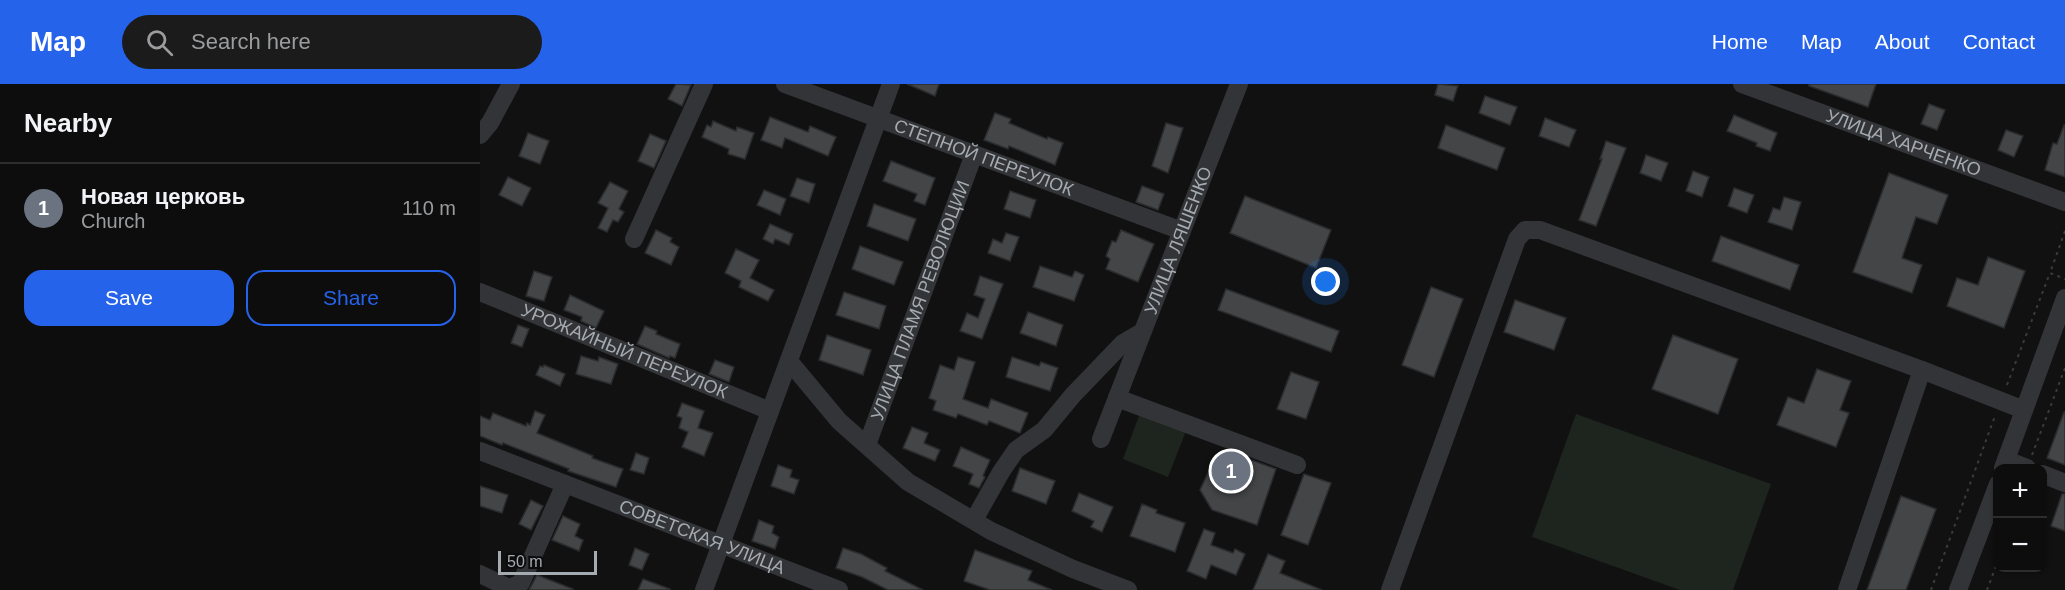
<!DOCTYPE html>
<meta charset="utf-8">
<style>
body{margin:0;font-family:Arial,sans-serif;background:#1b1b1c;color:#f1f3f6}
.controls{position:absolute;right:18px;bottom:18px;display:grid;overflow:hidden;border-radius:12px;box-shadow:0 2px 4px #0004}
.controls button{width:54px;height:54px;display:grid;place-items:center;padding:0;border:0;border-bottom:2px solid #2d2d2e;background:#0d0d0e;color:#f1f3f6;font:30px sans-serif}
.scale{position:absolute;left:18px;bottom:15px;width:99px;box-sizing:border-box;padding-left:6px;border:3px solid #a4abb1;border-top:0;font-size:16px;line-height:21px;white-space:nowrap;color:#a4abb1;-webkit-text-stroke:4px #0c0c0d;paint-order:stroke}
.you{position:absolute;left:846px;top:198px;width:21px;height:21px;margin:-15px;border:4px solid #fff;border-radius:50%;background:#1a73e8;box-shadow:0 0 0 9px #1a73e833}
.badge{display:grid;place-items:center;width:39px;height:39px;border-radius:50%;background:#2563eb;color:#fff;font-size:20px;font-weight:700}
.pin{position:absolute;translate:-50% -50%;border:3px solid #fff;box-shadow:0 2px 6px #0006}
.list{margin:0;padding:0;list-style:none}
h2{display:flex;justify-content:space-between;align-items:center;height:78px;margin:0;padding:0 24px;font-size:26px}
h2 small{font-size:20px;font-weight:400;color:#9a9c9e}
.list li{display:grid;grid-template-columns:39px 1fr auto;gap:18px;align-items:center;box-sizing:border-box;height:90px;padding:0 24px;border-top:2px solid #2d2d2e}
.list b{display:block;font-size:22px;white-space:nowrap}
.list p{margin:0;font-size:20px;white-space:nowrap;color:#9a9c9e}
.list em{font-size:20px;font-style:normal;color:#9a9c9e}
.actions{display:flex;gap:12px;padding:18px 24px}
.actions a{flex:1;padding:14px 0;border:2px solid #2563eb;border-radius:18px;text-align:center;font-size:21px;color:#2563eb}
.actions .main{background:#2563eb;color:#fff}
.icon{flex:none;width:33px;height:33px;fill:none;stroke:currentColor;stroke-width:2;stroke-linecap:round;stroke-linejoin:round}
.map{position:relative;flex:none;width:1585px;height:506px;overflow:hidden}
header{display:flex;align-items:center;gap:36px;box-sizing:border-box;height:84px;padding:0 30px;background:#2563eb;color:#fff}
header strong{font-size:28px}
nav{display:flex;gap:33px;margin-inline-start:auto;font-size:21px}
.search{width:420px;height:54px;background:#1b1b1c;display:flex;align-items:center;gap:15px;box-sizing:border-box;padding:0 21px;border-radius:33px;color:#9a9c9e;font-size:22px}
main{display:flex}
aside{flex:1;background:#0d0d0e}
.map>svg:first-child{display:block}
.green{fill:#1e241e}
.building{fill:#434547;stroke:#2b2c2e;stroke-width:1.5}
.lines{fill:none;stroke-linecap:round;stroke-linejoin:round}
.path{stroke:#393b3e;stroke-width:2;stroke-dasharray:3 4.5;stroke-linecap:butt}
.minor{stroke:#333437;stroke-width:18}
.labels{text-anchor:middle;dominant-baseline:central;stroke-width:4.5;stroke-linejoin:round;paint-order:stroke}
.street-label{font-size:18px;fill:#a4abb1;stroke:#0c0c0d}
</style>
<header>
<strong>Map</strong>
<div class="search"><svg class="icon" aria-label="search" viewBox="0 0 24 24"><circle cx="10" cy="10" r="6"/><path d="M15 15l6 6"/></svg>Search here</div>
<nav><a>Home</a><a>Map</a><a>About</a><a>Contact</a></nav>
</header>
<main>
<aside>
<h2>Nearby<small></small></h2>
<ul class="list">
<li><span class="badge" style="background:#6b7280">1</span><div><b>Новая церковь</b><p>Church</p></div><em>110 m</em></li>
</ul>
<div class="actions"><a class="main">Save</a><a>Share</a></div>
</aside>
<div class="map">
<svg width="1585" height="506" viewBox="0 0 1585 506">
<rect width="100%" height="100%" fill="#111112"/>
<g class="green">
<path d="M660,329L706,347L688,393L643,375Z"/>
<path d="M1096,330L1291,400L1253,506H1200L1052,453Z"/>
</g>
<g class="building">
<path d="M196,0L211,1L202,22L188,15Z"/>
<path d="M427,0H459L455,12Z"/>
<path d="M958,0L978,2L973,17L955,11Z"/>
<path d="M1329,0H1396L1388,23L1329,2Z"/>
<path d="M1005,12L1037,23L1030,41L999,29Z"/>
<path d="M1449,20L1465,26L1457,46L1441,40Z"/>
<path d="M515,29L531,35L529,39L567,55L568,53L583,59L575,81L529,62L528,65L504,56Z"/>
<path d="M1254,31L1297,49L1290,67L1276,62L1277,59L1247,47Z"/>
<path d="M290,33L328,48L330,42L356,53L348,72L305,54L302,64L281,56Z"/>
<path d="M1065,34L1096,46L1089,63L1059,52Z"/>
<path d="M233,37L256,47L257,43L274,49L265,75L248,70L249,65L222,53L227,41L231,43Z"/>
<path d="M686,39L703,44L688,89L672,82Z"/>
<path d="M966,41L1025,64L1017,86L958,64Z"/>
<path d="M1584,41H1585V93L1565,86L1573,59L1577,60Z"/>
<path d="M1526,46L1543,52L1534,73L1518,66Z"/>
<path d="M48,49L69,57L60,80L39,72Z"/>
<path d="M170,50L186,57L174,84L158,77Z"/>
<path d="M1126,57L1146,64L1116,142L1099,136L1122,75H1120Z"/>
<path d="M1166,71L1188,79L1181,97L1160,89Z"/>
<path d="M411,77L455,94L445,121L434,117L437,110L403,97Z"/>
<path d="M1213,87L1229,93L1222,113L1206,107Z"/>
<path d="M1409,89L1468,111L1457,140L1436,133L1422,174L1442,181L1432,209L1373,188Z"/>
<path d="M28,93L51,104L42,122L19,111Z"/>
<path d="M317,94L335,100L329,119L310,112Z"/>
<path d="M130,98L148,107L139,125L144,128L138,138L133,136L127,148L118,144L128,124L118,119Z"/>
<path d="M662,102L684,110L678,126L656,118Z"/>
<path d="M1254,104L1274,111L1267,129L1248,122Z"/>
<path d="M284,106L306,115L300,131L277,121Z"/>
<path d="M530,107L556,116L550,134L524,125Z"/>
<path d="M765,112L851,146L836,184L750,149Z"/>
<path d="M1304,113L1321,118L1312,146L1288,138L1293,124L1300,126Z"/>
<path d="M394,120L436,135L428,157L387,142Z"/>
<path d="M290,140L313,150L309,161L295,155L293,160L283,155Z"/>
<path d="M176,146L192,154L190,158L199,163L191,181L165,169Z"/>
<path d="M641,146L674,160L658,198L626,185L630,175L626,172L632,157L636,158Z"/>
<path d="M526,149L539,153L530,177L508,169L513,155L522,159Z"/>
<path d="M1241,152L1319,181L1310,206L1232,177Z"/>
<path d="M380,162L423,178L414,201L372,185Z"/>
<path d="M256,165L279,176L270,194L294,206L288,217L259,203L261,197L245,189Z"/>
<path d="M1508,173L1545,187L1524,244L1467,222L1477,194L1498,201Z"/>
<path d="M560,182L592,193L595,187L604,191L594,217L553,203Z"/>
<path d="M54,187L72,193L64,217L46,212Z"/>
<path d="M500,192L523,200L502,255L480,247L487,229L498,234L505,215L494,211Z"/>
<path d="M951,203L983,215L954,293L922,281Z"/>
<path d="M746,205L859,247L851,268L738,226Z"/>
<path d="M364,208L406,222L399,245L356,231Z"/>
<path d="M90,211L124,227L116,244L101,237L102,233L84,226Z"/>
<path d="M1035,216L1086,234L1074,266L1024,248Z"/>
<path d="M548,228L583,241L576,262L540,249Z"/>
<path d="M38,241L49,245L42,263L31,259Z"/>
<path d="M165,242L177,247L176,250L200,260L195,274L190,272L189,274L157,260Z"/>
<path d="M347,251L391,266L383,291L339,276Z"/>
<path d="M1193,251L1258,275L1238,330L1172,305Z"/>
<path d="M101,272L118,277L119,273L138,280L131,300L96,290Z"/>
<path d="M478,273L495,278L483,315L508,324L511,315L548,329L540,349L509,337L507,341L478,330L476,334L453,326L456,317L449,314L460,281L474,286Z"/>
<path d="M532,273L559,282L561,278L578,284L570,307L526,293Z"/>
<path d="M235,276L254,283L249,298L229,290Z"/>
<path d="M64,281L85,290L80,302L56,291L60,282L63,283Z"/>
<path d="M1337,285L1371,297L1360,326L1369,329L1356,363L1297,341L1308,313L1324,319Z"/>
<path d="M811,288L839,298L826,335L797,325Z"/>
<path d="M202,319L224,327L218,344L233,349L224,372L202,363L208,348L199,344L202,334L197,332Z"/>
<path d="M55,327L65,331L57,349L113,372L112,374L143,385L136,403L88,387L89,385L23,359L22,361L0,352V332L10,336L13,329L46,342L47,339L50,341Z"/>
<path d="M1584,328H1585V381L1567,374Z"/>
<path d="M432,343L448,349L444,359L460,366L455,377L423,364Z"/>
<path d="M481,363L510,376L503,392L505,393L499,404L489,400L493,390L473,382Z"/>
<path d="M156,369L169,374L164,390L150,386Z"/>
<path d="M755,370L796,385L777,441L732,426L720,406L733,378Z"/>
<path d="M298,381L312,386L310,393L319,396L314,410L291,402Z"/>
<path d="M540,384L575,397L566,420L532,407Z"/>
<path d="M824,390L851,399L828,461L801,451Z"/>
<path d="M0,402L28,411L22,429L0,422Z"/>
<path d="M599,409L633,423L622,448L611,443L614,437L592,427Z"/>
<path d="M1582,410H1585V447L1571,442Z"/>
<path d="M1421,412L1456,425L1426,506H1387Z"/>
<path d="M51,416L63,422L51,446L39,440Z"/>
<path d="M662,420L677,426L676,429L705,439L695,468L650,452Z"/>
<path d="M83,432L100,440L95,452L103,456L99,467L72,456Z"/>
<path d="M279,436L294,442L292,449L299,453L295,465L272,457Z"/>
<path d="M724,445L735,449L731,461L753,469L755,465L765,470L756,491L731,481L726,495L707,487Z"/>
<path d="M155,464L169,470L162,486L149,481Z"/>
<path d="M363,464L381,470L407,484L405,487L443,506H408L382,493L356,484Z"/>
<path d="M495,466L552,487L548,496L572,506H510L484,497Z"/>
<path d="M788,470L805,477L800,489L842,506H773Z"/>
<path d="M57,491L93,505V506H49Z"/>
<path d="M163,495L190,505V506H158Z"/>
</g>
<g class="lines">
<g class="path">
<path d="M1585,147L1570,189L1585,195"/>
<path d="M1527,301L1570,189"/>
<path d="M1552,371L1585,284"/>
<path d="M1451,506L1515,332"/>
<path d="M1507,506L1518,477"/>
</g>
<g class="minor">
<path id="s1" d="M305,0L702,147"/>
<path id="s2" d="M1262,0L1585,118"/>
<path d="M0,51L10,39L31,0"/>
<path d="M154,155L224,0"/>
<path id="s3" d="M0,208L290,327"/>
<path d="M309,277L359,337L428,398L511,447L593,485L648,506"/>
<path d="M637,314L817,381"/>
<path id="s4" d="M621,355L759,0"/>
<path id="s5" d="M387,361L494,70"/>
<path id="s6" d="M0,367L359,506"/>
<path d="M1526,376L1547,384"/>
<path d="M1523,384L1585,214"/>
<path d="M1562,390L1585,399"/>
<path d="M494,436L521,388L536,366L564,346L593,311L643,259L662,248"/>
<path d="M0,490L29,504L41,499L85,400"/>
<path d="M224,506L411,0"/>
<path d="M910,506L1037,155L1045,146H1060L1442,286L1544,326"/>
<path d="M1367,506L1442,286"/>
<path d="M1478,506L1518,400"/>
</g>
</g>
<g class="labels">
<g class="street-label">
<text stroke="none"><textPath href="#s2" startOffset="172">УЛИЦА ХАРЧЕНКО</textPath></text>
<text stroke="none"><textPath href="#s1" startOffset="212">СТЕПНОЙ ПЕРЕУЛОК</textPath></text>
<text stroke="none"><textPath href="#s4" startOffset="213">УЛИЦА ЛЯШЕНКО</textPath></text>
<text stroke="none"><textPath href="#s5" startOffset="154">УЛИЦА ПЛАМЯ РЕВОЛЮЦИИ</textPath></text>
<text stroke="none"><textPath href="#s3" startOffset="156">УРОЖАЙНЫЙ ПЕРЕУЛОК</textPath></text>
<text stroke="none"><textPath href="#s6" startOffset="238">СОВЕТСКАЯ УЛИЦА</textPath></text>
</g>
</g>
</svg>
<div class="controls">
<button>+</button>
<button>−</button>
</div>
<div class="scale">50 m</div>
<div class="you"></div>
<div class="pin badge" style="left:751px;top:387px;background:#6b7280">1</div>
</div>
</main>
